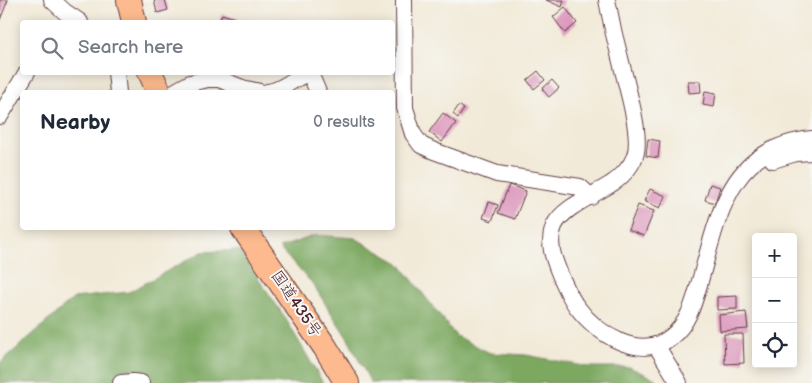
<!DOCTYPE html>
<meta charset="utf-8">
<style>
body{margin:0;font-family:"Balsamiq Sans","Klee One",sans-serif;background:#f6f6f7;color:#1f2937}
.controls{position:absolute;right:15px;bottom:15px;display:grid;overflow:hidden;border-radius:5px;box-shadow:0 2px 12px #0003}
.controls button{width:45px;height:45px;display:grid;place-items:center;padding:0;border:0;border-bottom:1px solid #e0e1e3;background:#fff;color:#1f2937;font:25px sans-serif}
.list{margin:0;padding:0;list-style:none}
h2{display:flex;justify-content:space-between;align-items:center;height:65px;margin:0;padding:0 20px;font-size:21px}
h2 small{font-size:16px;font-weight:400;color:#747a83}
.icon{flex:none;width:28px;height:28px;fill:none;stroke:currentColor;stroke-width:2;stroke-linecap:round;stroke-linejoin:round}
.map{position:relative;flex:none;width:812px;height:383px;overflow:hidden}
.search{position:absolute;background:#fff;box-shadow:0 2px 12px #0003;left:20px;top:20px;width:375px;height:55px;display:flex;align-items:center;gap:12px;box-sizing:border-box;padding:0 18px;border-radius:5px;color:#747a83;font-size:19px}
.panel{position:absolute;background:#fff;box-shadow:0 2px 12px #0003;left:20px;top:90px;width:375px;height:140px;border-radius:5px}
.map>svg:first-child{display:block}
.forest{fill:#7ca861;stroke:#636446}
.building{fill:#dc96bc}
.lines{fill:none;stroke-linecap:round;stroke-linejoin:round}
.minor-casing{stroke:#633d45;stroke-width:18}
.highway-casing{stroke:#633d45;stroke-width:26}
.minor{stroke:#fff;stroke-width:16}
.highway{stroke:#fcba8e;stroke-width:24}
.labels{text-anchor:middle;dominant-baseline:central;stroke-width:4;stroke-linejoin:round;paint-order:stroke}
.street-label{font-size:16px;fill:#4a1f2b;stroke:#f6f6f2}
</style>
<div class="map">
<svg width="812" height="383" viewBox="0 0 812 383">
<rect width="100%" height="100%" fill="#f6f6f2"/>
<filter id="ink" filterUnits="userSpaceOnUse"><feTurbulence type="fractalNoise" baseFrequency=".02" numOctaves="2"/><feDisplacementMap in="SourceGraphic" scale="10" xChannelSelector="R" yChannelSelector="G"/><feConvolveMatrix kernelMatrix="1 2 1 2 8 2 1 2 1" color-interpolation-filters="sRGB"/></filter>
<filter id="wash" filterUnits="userSpaceOnUse"><feTurbulence type="fractalNoise" baseFrequency=".0096" numOctaves="4" result="noise"/><feDisplacementMap in="SourceGraphic" scale="20" xChannelSelector="R" yChannelSelector="G"/><feGaussianBlur stdDeviation="1.12" result="paint"/><feColorMatrix in="noise" values="0 0 0 0 0 0 0 0 0 0 0 0 0 0 0 0 0 1.4 0 .05"/><feComposite in="paint" operator="in"/></filter>
<g filter="url(#wash)">
<rect width="100%" height="100%" fill="#f2ead8"/>
<g class="forest">
<path d="M316,235L355,238L399,263L456,336L490,353L526,355L589,367H629L656,379L659,383H371L348,339L312,283L279,248Z"/>
<path d="M239,250L284,316L323,383H0V363L74,298L129,292L202,252Z"/>
</g>
<g id="blocks">
<g class="building">
<path d="M0,0H8L0,20Z"/>
<path d="M154,0H165L168,10L157,13Z"/>
<path d="M546,0H564L562,7Z"/>
<path d="M565,7L577,23L565,33L553,17Z"/>
<path d="M222,14L238,19L237,22H219Z"/>
<path d="M538,71L545,80L534,89L527,80Z"/>
<path d="M552,80L559,88L549,97L542,89Z"/>
<path d="M688,81H700L701,92L689,93Z"/>
<path d="M705,91L716,93L714,107L703,105Z"/>
<path d="M459,105L464,109L458,118L453,114Z"/>
<path d="M443,113L456,123L442,142L429,132Z"/>
<path d="M648,139L660,141L658,158L646,156Z"/>
<path d="M710,184L720,187L715,203L705,200Z"/>
<path d="M509,185L526,191L515,219L498,213Z"/>
<path d="M650,189L666,196L660,208L644,201Z"/>
<path d="M489,202L498,205L492,221L483,218Z"/>
<path d="M638,205L654,211L644,236L628,230Z"/>
<path d="M737,296V309L717,310V297Z"/>
<path d="M746,312L748,329L720,331L719,315Z"/>
<path d="M724,334H743L744,363L725,364Z"/>
</g>
</g>
</g>
<g filter="url(#ink)">
<use href="#blocks" fill-opacity="0" stroke="#633d45" stroke-width="1"/>
<g class="lines">
<defs>
<g id="minor">
<path d="M52,0L65,12L80,22"/>
<path d="M404,0L405,108L413,134L421,145L434,151L497,174L580,187L591,197"/>
<path d="M607,0C611,22 616,44 622,66C627,88 642,135 635,156C631,167 621,178 611,184C594,195 562,208 554,226C547,244 554,260 561,277C566,287 570,298 577,307C597,334 640,362 671,337C689,323 694,302 700,281C719,214 729,148 812,139"/>
<path d="M116,72L118,92"/>
<path d="M174,92L190,83L208,79H219L242,88L260,92"/>
<path d="M267,92C282,91 292,79 306,74L312,78L318,92"/>
<path d="M0,116L27,72"/>
<path d="M773,160L796,153L812,152"/>
<path d="M656,345L679,383"/>
<path d="M121,383L133,382L141,383"/>
</g>
<g id="highway">
<path d="M129,0L134,22"/>
<path d="M150,72L159,92"/>
<path d="M243,228L325,347L347,383"/>
</g>
</defs>
<use href="#minor" class="minor-casing"/>
<use href="#highway" class="highway-casing"/>
<use href="#minor" class="minor"/>
<use href="#highway" class="highway"/>
</g>
</g>
<g class="labels">
<g class="street-label">
<text transform="translate(296 304) rotate(56)">国道435号</text>
</g>
</g>
</svg>
<div class="controls">
<button>+</button>
<button>−</button>
<button><svg class="icon" aria-label="locate" viewBox="0 0 24 24"><circle cx="12" cy="12" r="6"/><path d="M12 2v4M12 18v4M2 12h4M18 12h4"/></svg></button>
</div>
<div class="search"><svg class="icon" aria-label="search" viewBox="0 0 24 24"><circle cx="10" cy="10" r="6"/><path d="M15 15l6 6"/></svg>Search here</div>
<section class="panel">
<h2>Nearby<small>0 results</small></h2>
<ul class="list">
</ul>
</section>
</div>
